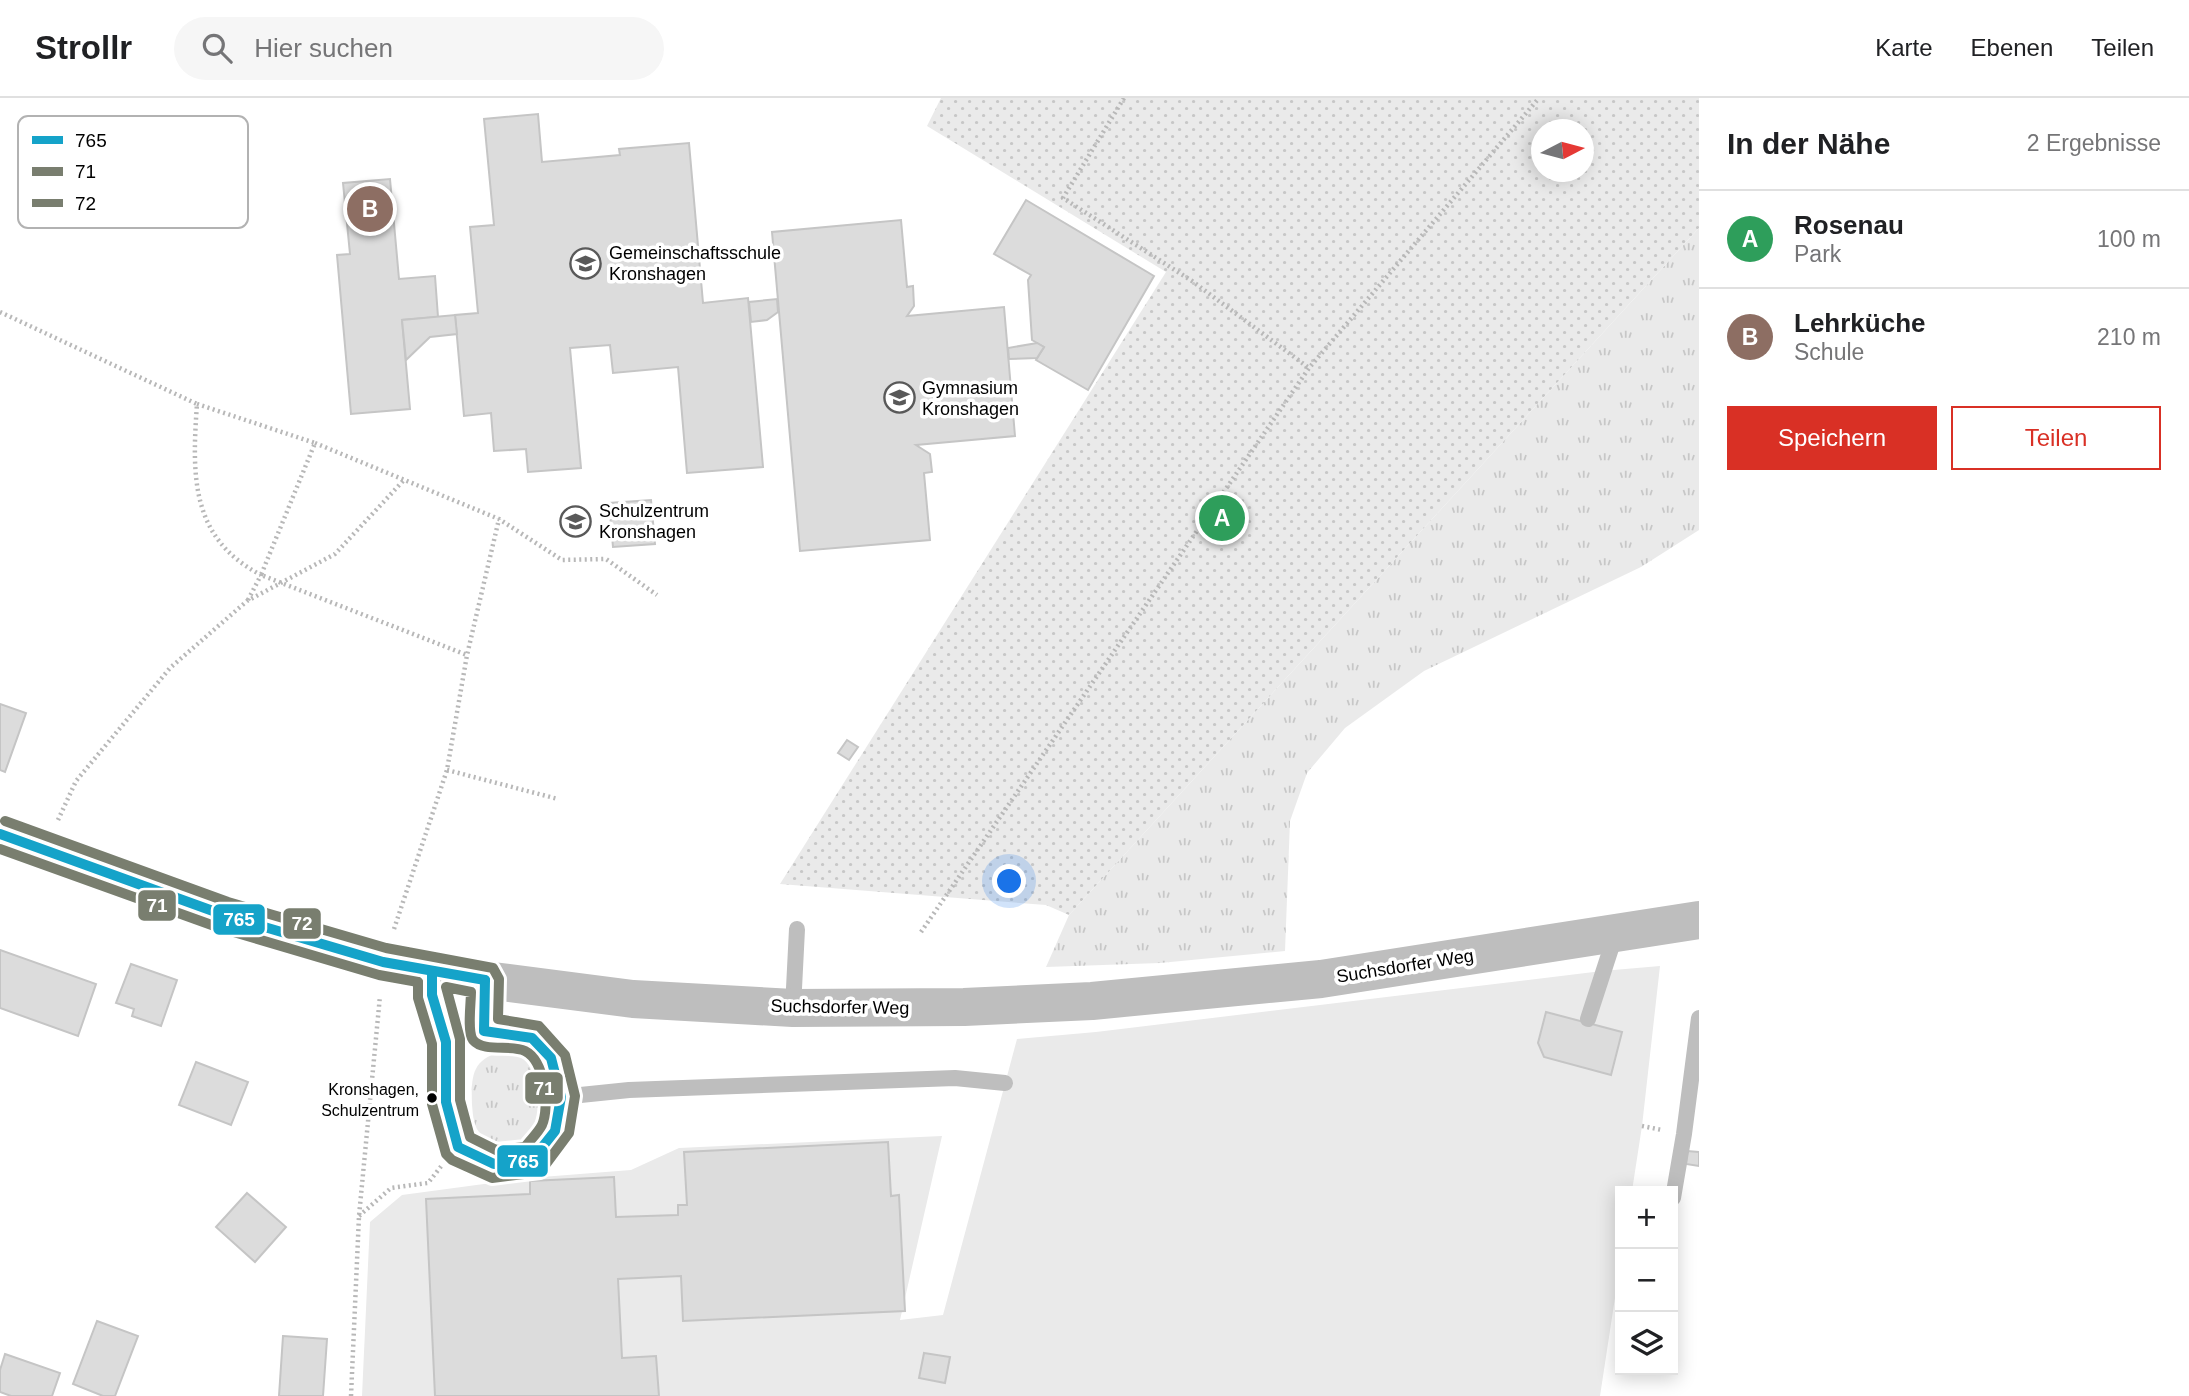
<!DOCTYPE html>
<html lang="de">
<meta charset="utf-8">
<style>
body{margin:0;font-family:Helvetica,sans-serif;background:#f6f6f6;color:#202124}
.controls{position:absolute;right:21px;bottom:21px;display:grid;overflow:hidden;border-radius:0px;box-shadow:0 4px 18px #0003}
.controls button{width:63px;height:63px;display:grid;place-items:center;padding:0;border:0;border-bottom:2px solid #e0e0e0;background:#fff;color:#202124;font:35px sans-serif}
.compass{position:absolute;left:1531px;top:21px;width:63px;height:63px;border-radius:50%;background:#fff;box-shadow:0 4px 18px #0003;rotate:84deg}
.you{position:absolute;left:1010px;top:784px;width:24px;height:24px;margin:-18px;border:5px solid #fff;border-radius:50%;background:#1a73e8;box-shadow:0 0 0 10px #1a73e833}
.badge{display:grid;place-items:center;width:46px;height:46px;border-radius:50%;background:#d93025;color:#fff;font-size:23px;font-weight:700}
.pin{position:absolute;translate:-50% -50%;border:4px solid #fff;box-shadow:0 2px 7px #0006}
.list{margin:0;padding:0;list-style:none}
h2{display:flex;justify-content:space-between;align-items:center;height:91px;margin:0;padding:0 28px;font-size:30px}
h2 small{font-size:23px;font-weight:400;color:#757577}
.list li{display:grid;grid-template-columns:46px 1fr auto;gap:21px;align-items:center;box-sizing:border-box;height:98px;padding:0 28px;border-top:2px solid #e0e0e0}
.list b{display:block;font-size:26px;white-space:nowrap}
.list p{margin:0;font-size:23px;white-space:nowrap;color:#757577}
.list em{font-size:23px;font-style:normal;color:#757577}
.actions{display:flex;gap:14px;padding:21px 28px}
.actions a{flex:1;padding:16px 0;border:2px solid #d93025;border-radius:0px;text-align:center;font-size:24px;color:#d93025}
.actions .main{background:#d93025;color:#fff}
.icon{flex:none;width:38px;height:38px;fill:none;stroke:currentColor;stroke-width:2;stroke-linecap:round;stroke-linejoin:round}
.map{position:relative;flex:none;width:1699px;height:1298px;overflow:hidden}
header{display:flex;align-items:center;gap:42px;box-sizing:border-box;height:98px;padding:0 35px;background:#fff;border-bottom:2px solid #e0e0e0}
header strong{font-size:33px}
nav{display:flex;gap:38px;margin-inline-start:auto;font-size:24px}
.search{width:490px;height:63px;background:#f6f6f6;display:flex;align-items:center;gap:18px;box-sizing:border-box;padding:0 24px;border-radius:38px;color:#757577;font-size:26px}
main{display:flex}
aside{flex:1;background:#fff}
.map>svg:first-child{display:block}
.grass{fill:url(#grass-tufts)}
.garden{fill:url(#garden-dots);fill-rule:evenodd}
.pitch{fill:#eaeaea}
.building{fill:#dcdcdc;stroke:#c5c5c5;stroke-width:2}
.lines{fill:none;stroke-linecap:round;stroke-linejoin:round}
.path{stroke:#b8b8b8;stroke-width:4.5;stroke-dasharray:2 3.5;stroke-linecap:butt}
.service{stroke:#bebebe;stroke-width:16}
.tertiary{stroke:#bebebe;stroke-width:38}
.bus-1-casing{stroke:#fff;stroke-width:16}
.bus-2-casing{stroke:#fff;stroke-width:16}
.bus-3-casing{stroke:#fff;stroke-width:16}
.bus-1{stroke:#15a3c9;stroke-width:10}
.bus-2{stroke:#797e6f;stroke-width:10}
.bus-3{stroke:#797e6f;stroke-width:10}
.bus-dot{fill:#000;stroke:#fff;stroke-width:2.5}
.labels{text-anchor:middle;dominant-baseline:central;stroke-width:7;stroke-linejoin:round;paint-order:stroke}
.bus-label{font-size:16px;fill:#000;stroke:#fff;text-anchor:end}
.poi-label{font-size:18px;fill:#000;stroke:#fff;text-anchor:start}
.street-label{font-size:18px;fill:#000;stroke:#fff}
.key{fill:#fff;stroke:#b2b2b2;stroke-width:2}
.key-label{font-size:19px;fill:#000}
.line-badge{stroke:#fff;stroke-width:2.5}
.badge-label{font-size:19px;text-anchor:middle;font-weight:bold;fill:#fff}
</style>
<header>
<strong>Strollr</strong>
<div class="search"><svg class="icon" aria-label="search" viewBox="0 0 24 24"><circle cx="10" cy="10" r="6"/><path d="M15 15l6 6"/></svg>Hier suchen</div>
<nav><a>Karte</a><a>Ebenen</a><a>Teilen</a></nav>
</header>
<main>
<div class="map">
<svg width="1699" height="1298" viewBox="0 0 1699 1298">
<defs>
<pattern id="grass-tufts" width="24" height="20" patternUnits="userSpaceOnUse" patternTransform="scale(1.75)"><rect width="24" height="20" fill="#eaeaea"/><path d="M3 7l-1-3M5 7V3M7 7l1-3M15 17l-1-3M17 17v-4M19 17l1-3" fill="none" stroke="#c7c7c7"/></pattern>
<pattern id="garden-dots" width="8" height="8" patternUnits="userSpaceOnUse" patternTransform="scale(1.75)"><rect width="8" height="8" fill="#eaeaea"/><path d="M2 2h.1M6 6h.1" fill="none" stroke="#c7c7c7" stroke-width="1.8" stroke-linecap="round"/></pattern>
</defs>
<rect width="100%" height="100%" fill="#fff"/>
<g class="grass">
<path d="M1699,130V432L1641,469L1424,573L1345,630L1307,675L1290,723L1285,853L1160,865L1046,869L1069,817Z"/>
<path d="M505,953C545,963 540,988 543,1023L528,1042L512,1054C500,1049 487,1044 479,1034C473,1026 473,1016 472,1007C471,977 472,960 505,953Z"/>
</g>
<path class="garden" d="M941,0H1699V130L1069,817L1046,807L780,786L1166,174L927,28ZM1542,32H1584V74H1542Z"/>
<path class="pitch" d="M1660,868L1642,1028L1632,1093H1620V1167L1600,1298H362L370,1124L402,1097L529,1080L631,1072L679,1050L942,1038L900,1222L943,1217L1017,941L1096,934L1602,873Z"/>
<g class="building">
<path d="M538,16L542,64L620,57L619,51L689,45L703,205L748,200L763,369L687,375L678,269L613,275L610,247L570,250L581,370L528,374L526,351L494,353L491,315L464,318L455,217L478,215L470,129L494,127L484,21Z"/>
<path d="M390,81L399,181L435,178L438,219L402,222L410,311L351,316L337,157L350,156L343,85Z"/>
<path d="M1026,102L1154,178L1088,292L1036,262L1044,249L1032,242L1028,182L1031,177L994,156Z"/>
<path d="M901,122L907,189L913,188L914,208L907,218L1004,209L1015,338L916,347L930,356L932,374L924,375L930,442L800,453L772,134Z"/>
<path d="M777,201L778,214L767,222L751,224L749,204Z"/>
<path d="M455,217L457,236L430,239L406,262L402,222Z"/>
<path d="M1037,245L1044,249L1037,260L1009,261L1008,250Z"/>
<path d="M651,402L655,446L613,449L609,405Z"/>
<path d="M0,606L26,615L5,674L0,672Z"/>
<path d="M847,642L858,649L849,662L838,655Z"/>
<path d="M0,852L96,886L78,938L0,910Z"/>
<path d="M131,866L177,882L161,928L132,918L134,911L116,905Z"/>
<path d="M1546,914L1622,934L1611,977L1544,959L1538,945Z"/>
<path d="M196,964L248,984L231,1027L179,1007Z"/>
<path d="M888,1044L891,1098L899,1097L905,1213L683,1223L681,1178L618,1181L622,1260L656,1258L659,1298H435L426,1101L530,1096V1083L614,1079L616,1119L678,1117V1107H687L684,1054Z"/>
<path d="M1687,1053L1699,1054V1068L1686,1066Z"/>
<path d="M247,1095L286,1129L255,1164L216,1129Z"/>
<path d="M97,1223L138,1238L115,1298H103L73,1286Z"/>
<path d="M283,1238L327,1241L323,1298H279Z"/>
<path d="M924,1255L950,1259L945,1285L919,1280Z"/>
<path d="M5,1256L60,1275L52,1298H11L0,1294V1272Z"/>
</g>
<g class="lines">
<g class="path">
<path d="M1124,0L1063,100L1192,183L1309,270"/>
<path d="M0,214L197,306C192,377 190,440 261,477L248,502"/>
<path d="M197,306L315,345L261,477L467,557"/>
<path d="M315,345L499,421L562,462L606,461L657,497"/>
<path d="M447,672L558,701"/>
<path d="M58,722L76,683L170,570L247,503L335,456L404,382"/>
<path d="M394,831L447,672L467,557L499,421"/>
<path d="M921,834L1309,270L1539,0"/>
<path d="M1642,1028L1662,1032"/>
<path d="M359,1118L391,1090L428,1085L443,1066"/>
<path d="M351,1298L359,1118L380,898"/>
</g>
<g class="service">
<path d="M432,873V897L446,944V1004L458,1049L494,1066L532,1062L555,1033L561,999L551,960L532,940L484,933L485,882"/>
<path d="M793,910L797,831"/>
<path d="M1588,921L1615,838"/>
<path d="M561,999L629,992L955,980L1005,985"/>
<path d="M1673,1100L1684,1036L1699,920"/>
</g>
<path class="tertiary" d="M0,736L224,817L383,864L485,882L633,901L793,910L964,909L1092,903L1321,881L1699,822"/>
<defs>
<g id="bus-1">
<path d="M0,736L224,817L383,864L485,882"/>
<path d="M432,873V897L446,944V1004L458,1049L494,1066L532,1062L555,1033L561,999L551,960L532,940L484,933L485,882"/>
</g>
<g id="bus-2">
<path d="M0,751L220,830L379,877L418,884"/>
<path d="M446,889L471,894C471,904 467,934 473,942C484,955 511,946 525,953C545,963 550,1009 542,1027C538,1035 530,1042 525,1049L496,1052L470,1039L460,1002V941Z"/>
</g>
<path id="bus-3" d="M5,723L228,804L386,850L493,870L499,881L498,921L539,928L565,957L575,998L569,1035L540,1074L492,1080L452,1062L446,1056L432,1006V946L418,900V884"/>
</defs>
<use href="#bus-1" class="bus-1-casing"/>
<use href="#bus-2" class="bus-2-casing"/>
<use href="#bus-3" class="bus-3-casing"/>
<use href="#bus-1" class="bus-1"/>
<use href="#bus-2" class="bus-2"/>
<use href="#bus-3" class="bus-3"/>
</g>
<defs>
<symbol id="school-ring" viewBox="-11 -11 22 22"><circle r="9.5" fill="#fff" stroke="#595959" stroke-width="1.5"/><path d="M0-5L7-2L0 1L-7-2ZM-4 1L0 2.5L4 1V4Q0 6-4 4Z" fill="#595959"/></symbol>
</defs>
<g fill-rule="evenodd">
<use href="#school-ring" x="568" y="148" width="35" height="35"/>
<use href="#school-ring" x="882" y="282" width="35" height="35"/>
<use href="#school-ring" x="558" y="406" width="35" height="35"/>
</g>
<circle class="bus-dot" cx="432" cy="1000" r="6"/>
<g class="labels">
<g class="bus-label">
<text x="419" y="991">Kronshagen,<tspan x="419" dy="21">Schulzentrum</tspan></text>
</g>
<g class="poi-label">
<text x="609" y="155">Gemeinschaftsschule<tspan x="609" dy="21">Kronshagen</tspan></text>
<text x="922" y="290">Gymnasium<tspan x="922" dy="21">Kronshagen</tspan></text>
<text x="599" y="413">Schulzentrum<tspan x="599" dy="21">Kronshagen</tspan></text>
</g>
<g class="street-label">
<text transform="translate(1405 868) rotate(-9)">Suchsdorfer Weg</text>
<text transform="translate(840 909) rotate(1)">Suchsdorfer Weg</text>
</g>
</g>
<rect x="18" y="18" width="230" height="112" rx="10" class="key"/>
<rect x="32" y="38" width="31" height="8" fill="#15a3c9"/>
<rect x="32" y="69" width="31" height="9" fill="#797e6f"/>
<rect x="32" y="101" width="31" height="8" fill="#797e6f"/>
<g class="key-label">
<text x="75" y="49">765</text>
<text x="75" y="80">71</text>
<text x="75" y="112">72</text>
</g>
<g class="line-badge">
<rect x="137" y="791" width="40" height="33" rx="7" fill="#797e6f"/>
<rect x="212" y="805" width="54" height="33" rx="7" fill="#15a3c9"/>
<rect x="282" y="809" width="40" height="33" rx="7" fill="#797e6f"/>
<rect x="524" y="973" width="40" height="34" rx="7" fill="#797e6f"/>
<rect x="496" y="1046" width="53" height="34" rx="7" fill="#15a3c9"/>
</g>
<g class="badge-label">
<text x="157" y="814">71</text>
<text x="239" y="828">765</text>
<text x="302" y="832">72</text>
<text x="544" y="997">71</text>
<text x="523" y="1070">765</text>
</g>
</svg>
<div class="controls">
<button>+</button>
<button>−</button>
<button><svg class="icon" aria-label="layers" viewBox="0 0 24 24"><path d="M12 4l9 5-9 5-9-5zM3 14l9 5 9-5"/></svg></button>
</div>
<svg class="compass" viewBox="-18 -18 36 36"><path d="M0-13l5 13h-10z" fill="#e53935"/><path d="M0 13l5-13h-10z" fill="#757577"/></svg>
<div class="you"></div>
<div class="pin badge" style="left:1222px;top:420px;background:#2e9e5b">A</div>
<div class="pin badge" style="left:370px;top:111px;background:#8d6e63">B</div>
</div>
<aside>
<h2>In der Nähe<small>2 Ergebnisse</small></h2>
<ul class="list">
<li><span class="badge" style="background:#2e9e5b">A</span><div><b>Rosenau</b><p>Park</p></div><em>100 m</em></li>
<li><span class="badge" style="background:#8d6e63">B</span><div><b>Lehrküche</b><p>Schule</p></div><em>210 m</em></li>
</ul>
<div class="actions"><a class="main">Speichern</a><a>Teilen</a></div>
</aside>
</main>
